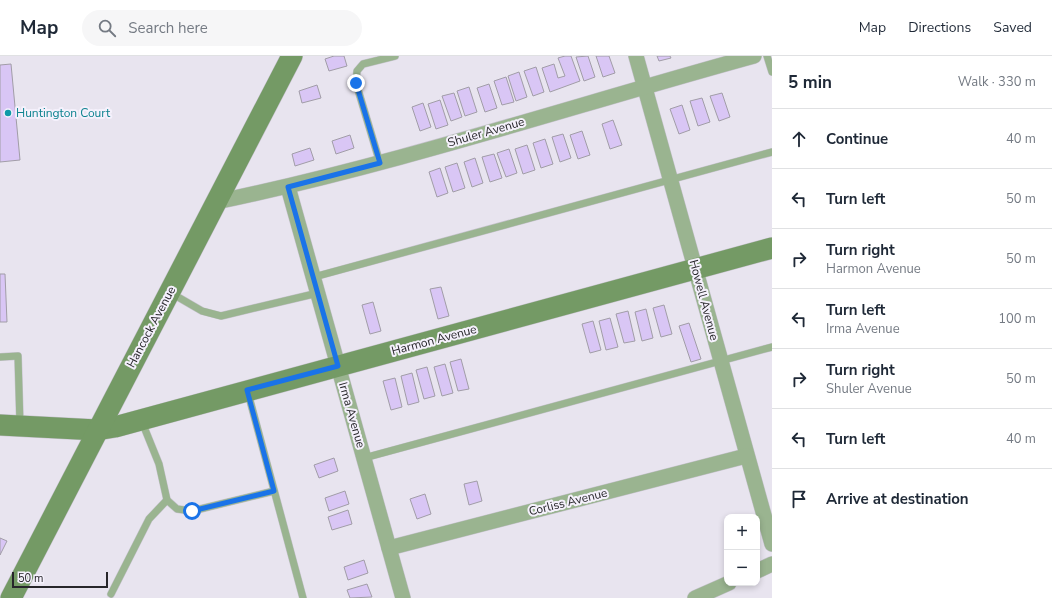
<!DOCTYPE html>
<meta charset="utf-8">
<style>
body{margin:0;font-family:"Nunito Sans",sans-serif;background:#f6f6f7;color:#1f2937}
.controls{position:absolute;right:12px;bottom:12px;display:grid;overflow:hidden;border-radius:8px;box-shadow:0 2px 6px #0003}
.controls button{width:36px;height:36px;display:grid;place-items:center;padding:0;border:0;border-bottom:1px solid #e0e1e3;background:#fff;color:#1f2937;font:20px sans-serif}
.scale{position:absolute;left:12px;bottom:10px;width:96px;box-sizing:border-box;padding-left:4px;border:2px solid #27262a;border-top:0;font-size:11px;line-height:14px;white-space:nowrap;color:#27262a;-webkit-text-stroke:3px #f5f1fc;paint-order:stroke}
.stop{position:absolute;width:12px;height:12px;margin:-9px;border:3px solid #1a73e8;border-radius:50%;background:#fff}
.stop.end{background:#1a73e8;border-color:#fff;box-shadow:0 1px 4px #0008}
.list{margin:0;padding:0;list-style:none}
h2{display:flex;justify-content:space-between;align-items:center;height:52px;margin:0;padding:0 16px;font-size:17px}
h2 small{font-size:13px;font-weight:400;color:#747a83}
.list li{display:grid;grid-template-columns:26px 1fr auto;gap:12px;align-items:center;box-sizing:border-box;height:60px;padding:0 16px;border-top:1px solid #e0e1e3}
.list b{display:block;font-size:15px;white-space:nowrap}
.list p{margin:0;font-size:13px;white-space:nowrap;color:#747a83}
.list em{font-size:13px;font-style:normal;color:#747a83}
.icon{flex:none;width:22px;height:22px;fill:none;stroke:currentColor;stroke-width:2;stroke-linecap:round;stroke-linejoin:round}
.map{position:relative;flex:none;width:772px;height:542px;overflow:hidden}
header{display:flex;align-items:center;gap:24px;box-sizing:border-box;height:56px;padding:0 20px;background:#fff;border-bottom:1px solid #e0e1e3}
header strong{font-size:19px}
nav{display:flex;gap:22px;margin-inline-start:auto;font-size:14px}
.search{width:280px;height:36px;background:#f6f6f7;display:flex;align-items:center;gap:10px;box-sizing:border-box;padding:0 14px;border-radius:22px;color:#747a83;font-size:15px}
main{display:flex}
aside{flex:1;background:#fff}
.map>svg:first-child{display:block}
.building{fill:#d9c6f5;stroke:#a19da7}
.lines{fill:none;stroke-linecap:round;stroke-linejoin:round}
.lane-casing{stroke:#c5c2cc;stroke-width:8}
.street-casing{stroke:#c5c2cc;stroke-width:16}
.secondary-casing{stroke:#c5c2cc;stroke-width:22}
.lane{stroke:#9ab490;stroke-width:7}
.street{stroke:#9ab490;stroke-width:15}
.secondary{stroke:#749a65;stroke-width:21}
.route{stroke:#1a73e8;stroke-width:5}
.culture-dot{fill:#0f9aa8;stroke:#f5f1fc;stroke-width:1.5}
.labels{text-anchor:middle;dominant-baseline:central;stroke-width:4;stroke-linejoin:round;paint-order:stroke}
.culture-label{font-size:12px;fill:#0d838f;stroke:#f5f1fc;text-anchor:start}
.street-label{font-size:12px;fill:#27262a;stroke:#f5f1fc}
</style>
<header>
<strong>Map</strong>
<div class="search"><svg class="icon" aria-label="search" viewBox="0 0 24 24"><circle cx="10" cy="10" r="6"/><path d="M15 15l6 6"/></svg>Search here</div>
<nav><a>Map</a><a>Directions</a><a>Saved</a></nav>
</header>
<main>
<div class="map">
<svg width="772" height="542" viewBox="0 0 772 542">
<rect width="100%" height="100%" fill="#e8e4ef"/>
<g class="building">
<path d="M334,0H344L347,10L329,15L325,3Z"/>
<path d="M565,0H571L580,25L550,36L542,12L554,8L558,22L565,20L558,2Z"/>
<path d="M588,0L595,21L584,25L576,1Z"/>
<path d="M596,0H609L615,17L603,21Z"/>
<path d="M657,0H670L671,2L659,5Z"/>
<path d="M11,8L20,104L0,106V9Z"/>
<path d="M536,11L544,36L533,40L524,15Z"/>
<path d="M519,16L527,41L516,45L508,20Z"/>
<path d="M506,21L514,46L502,49L494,25Z"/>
<path d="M489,28L497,52L485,56L477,32Z"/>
<path d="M317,29L321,42L302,47L299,35Z"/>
<path d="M469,31L477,56L465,60L457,35Z"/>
<path d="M454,37L462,61L451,65L442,40Z"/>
<path d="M722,37L730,61L719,65L710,40Z"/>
<path d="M702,42L710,66L698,70L690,45Z"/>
<path d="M440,44L448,69L436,73L428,48Z"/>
<path d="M423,47L431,71L420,75L412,51Z"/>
<path d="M682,49L690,74L679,78L670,53Z"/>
<path d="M613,64L622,89L610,93L602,68Z"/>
<path d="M582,75L590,99L578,103L570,79Z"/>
<path d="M563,78L571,102L560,106L552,81Z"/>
<path d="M350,79L354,92L336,98L332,85Z"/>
<path d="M545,83L553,108L541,112L533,87Z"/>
<path d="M527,89L535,114L523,118L515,93Z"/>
<path d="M310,92L314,104L295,110L292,98Z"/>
<path d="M509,93L517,117L506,121L497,97Z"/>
<path d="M494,98L502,122L490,126L482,101Z"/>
<path d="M475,102L483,127L472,131L464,106Z"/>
<path d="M457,107L465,132L453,136L445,111Z"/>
<path d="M440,112L448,137L437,141L429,116Z"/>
<path d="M0,218H5L7,266H0Z"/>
<path d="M441,231L449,260L438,263L430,233Z"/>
<path d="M373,246L381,275L370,278L362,249Z"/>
<path d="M664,249L672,278L661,281L653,252Z"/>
<path d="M646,253L653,282L642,285L635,256Z"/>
<path d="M628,255L635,285L624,287L616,258Z"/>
<path d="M610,262L618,291L606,294L599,265Z"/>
<path d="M593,265L601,294L590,297L582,268Z"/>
<path d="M689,267L701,303L691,306L679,270Z"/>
<path d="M461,303L469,333L458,335L450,306Z"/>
<path d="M445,308L453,337L442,340L434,311Z"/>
<path d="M427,311L435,340L424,343L416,314Z"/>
<path d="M412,317L419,346L408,349L401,320Z"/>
<path d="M395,322L402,351L391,354L383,325Z"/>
<path d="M334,402L338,415L319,422L314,409Z"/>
<path d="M477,425L482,445L469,449L464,428Z"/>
<path d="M345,435L349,448L329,455L325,442Z"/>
<path d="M425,438L431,458L417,463L410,443Z"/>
<path d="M348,454L352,468L332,474L328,461Z"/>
<path d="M0,482L7,485L0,499Z"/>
<path d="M364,504L368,517L348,524L344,511Z"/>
<path d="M367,528L372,541L350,542L347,534Z"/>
</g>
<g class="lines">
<defs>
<g id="lane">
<path d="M767,0L772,16"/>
<path d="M380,107L356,27L357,15L363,8L395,0"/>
<path d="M314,221L772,96"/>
<path d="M171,237L202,255L221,260L318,237"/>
<path d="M0,301L18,300L20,369"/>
<path d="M248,337L303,542"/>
<path d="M142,366L159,408L167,444L177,453L192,455L274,435"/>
<path d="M364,402L772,291"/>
<path d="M111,538L149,463L167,444"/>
</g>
<g id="street">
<path d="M636,0L772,488"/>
<path d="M288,131L403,542"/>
<path d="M216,146C398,108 575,49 754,0"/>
<path d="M389,492L746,400"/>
<path d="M757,515L772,508"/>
<path d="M695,542L729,527"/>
</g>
<g id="secondary">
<path d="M0,369L97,374L115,371L772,192"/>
<path d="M11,542L292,0"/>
</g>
</defs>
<use href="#lane" class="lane-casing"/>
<use href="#street" class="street-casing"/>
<use href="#secondary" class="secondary-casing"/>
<use href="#lane" class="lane"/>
<use href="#street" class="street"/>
<use href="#secondary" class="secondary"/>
</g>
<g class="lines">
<path class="route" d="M192,455L274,435L247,334L338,310L288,131L380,107L356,27"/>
</g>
<circle class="culture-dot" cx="8" cy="57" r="4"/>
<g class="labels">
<g class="culture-label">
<text x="16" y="57">Huntington Court</text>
</g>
<g class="street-label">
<text transform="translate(486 76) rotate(-16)">Shuler Avenue</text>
<text transform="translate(704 244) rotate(75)">Howell Avenue</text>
<text transform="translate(151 271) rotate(-62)">Hancock Avenue</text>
<text transform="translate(434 284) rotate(-15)">Harmon Avenue</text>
<text transform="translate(352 359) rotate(74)">Irma Avenue</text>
<text transform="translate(568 446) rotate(-14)">Corliss Avenue</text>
</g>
</g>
</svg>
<div class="controls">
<button>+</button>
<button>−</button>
</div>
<div class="scale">50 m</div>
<div class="stop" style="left:192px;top:455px"></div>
<div class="stop end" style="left:356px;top:27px"></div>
</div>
<aside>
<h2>5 min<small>Walk · 330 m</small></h2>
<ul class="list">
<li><svg class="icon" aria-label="ahead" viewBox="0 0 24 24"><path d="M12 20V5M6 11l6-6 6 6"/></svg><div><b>Continue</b></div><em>40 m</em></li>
<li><svg class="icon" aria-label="left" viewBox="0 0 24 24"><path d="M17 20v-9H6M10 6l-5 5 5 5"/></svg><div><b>Turn left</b></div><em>50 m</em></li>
<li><svg class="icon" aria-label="right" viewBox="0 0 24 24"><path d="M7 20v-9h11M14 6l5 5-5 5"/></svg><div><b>Turn right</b><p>Harmon Avenue</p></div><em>50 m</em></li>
<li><svg class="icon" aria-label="left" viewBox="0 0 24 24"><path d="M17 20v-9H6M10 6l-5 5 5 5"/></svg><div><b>Turn left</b><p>Irma Avenue</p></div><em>100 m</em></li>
<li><svg class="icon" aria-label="right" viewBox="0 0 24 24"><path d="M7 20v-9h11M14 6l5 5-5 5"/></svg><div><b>Turn right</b><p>Shuler Avenue</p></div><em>50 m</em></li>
<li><svg class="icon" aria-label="left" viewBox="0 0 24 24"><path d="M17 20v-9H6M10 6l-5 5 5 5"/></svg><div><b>Turn left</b></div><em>40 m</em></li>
<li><svg class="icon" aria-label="arrive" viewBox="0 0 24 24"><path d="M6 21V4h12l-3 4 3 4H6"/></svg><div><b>Arrive at destination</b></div></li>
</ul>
</aside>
</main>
